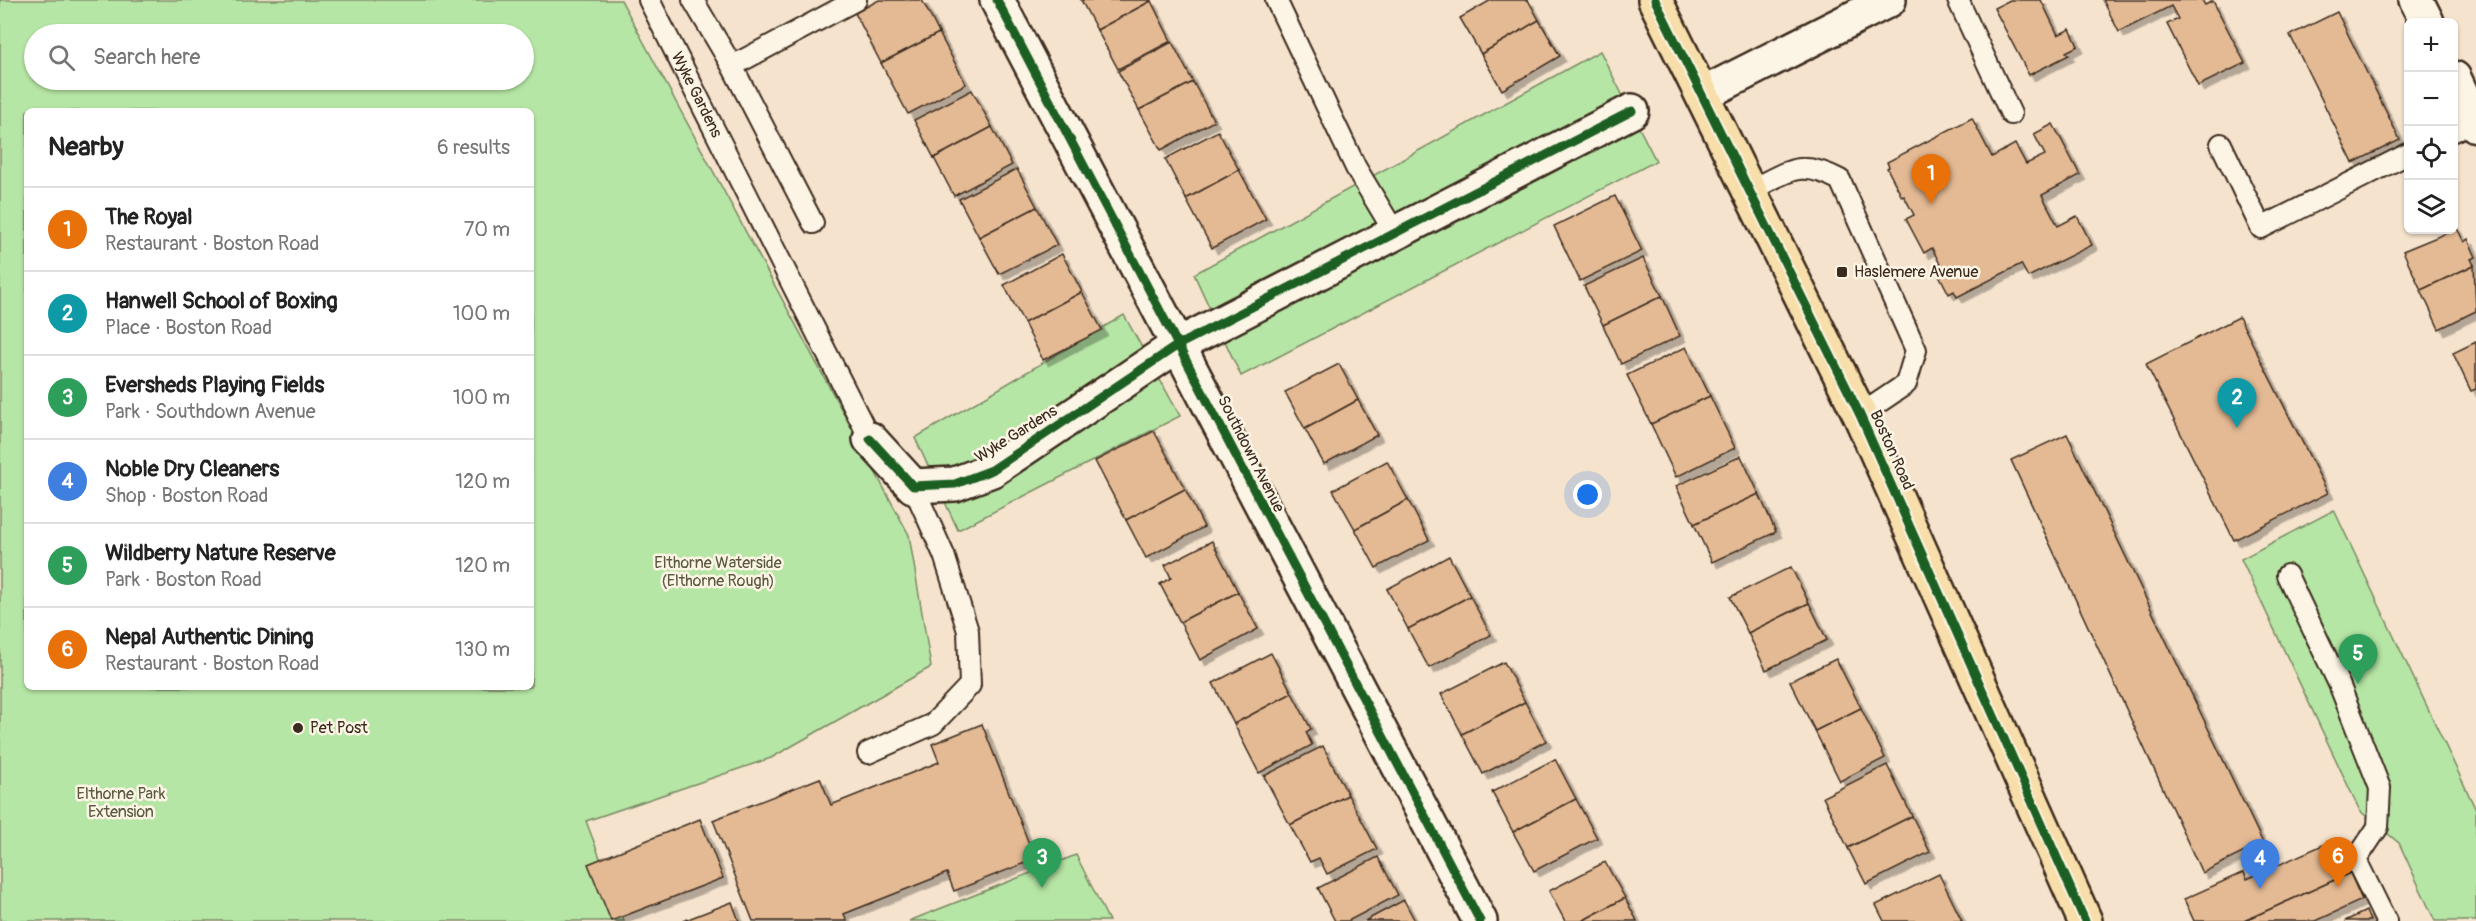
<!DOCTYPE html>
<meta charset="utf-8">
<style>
body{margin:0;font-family:Pangolin,sans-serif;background:#f6f6f6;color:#222}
.controls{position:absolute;right:18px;top:18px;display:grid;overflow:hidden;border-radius:9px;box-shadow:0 2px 4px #0004}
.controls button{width:54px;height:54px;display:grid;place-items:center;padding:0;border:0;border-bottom:2px solid #e0e0e0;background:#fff;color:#222;font:30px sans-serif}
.you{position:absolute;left:1588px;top:495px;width:21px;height:21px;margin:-15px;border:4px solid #fff;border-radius:50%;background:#1a73e8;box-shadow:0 0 0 9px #1a73e833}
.badge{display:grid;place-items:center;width:39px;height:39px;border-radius:50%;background:#7c3aed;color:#fff;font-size:20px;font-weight:700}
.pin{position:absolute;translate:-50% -50px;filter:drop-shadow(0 2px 3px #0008)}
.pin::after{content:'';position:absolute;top:32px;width:21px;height:18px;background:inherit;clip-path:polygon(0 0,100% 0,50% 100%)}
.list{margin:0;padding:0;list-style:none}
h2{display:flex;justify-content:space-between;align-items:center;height:78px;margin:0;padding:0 24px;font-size:26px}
h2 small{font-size:20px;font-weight:400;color:#767676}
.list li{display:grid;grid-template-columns:39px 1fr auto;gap:18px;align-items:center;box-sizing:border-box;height:84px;padding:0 24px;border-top:2px solid #e0e0e0}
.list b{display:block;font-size:22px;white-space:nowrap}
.list p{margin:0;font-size:20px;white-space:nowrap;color:#767676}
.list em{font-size:20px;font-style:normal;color:#767676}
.icon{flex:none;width:33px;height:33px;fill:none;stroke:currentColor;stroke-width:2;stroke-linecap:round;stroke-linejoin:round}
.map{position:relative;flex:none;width:2476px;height:921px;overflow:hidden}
.search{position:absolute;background:#fff;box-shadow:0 2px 4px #0004;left:24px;top:24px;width:510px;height:66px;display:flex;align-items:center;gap:15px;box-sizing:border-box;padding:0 21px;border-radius:33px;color:#767676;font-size:22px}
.panel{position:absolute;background:#fff;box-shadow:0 2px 4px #0004;left:24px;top:108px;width:510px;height:582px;border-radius:9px}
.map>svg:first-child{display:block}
.green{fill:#b6e6a5;stroke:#788862;stroke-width:1.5;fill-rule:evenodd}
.building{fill:#e4ba94;stroke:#3b2a1e;stroke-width:1.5;filter:url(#shadow)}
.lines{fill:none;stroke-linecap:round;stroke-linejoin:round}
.service-casing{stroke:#3b2a1e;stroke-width:24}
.minor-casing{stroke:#3b2a1e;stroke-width:38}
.primary-casing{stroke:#3b2a1e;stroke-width:38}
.service{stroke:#fcf5e5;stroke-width:20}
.minor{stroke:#fcf5e5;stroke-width:33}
.primary{stroke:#f8deab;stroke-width:33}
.cycleway-casing{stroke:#fcf5e5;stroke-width:13}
.cycleway{stroke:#1b5e20;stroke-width:9}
.poi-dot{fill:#3b2a1e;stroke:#fcf5e5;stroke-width:2}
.labels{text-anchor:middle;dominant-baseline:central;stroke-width:5;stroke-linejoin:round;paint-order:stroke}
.street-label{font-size:16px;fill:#3b2a1e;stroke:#fcf5e5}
.poi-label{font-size:16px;fill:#3b2a1e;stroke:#fcf5e5;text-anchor:start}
.park-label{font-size:16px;fill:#5a5940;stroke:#fcf5e5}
</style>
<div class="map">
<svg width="2476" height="921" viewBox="0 0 2476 921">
<defs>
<filter id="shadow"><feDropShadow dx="5.5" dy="5.5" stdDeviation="0" flood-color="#0004"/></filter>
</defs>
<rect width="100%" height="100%" fill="#f5e3cd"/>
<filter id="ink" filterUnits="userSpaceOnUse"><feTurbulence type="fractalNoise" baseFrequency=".0167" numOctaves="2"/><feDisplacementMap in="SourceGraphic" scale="12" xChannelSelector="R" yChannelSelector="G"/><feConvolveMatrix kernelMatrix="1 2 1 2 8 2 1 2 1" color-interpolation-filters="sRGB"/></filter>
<g filter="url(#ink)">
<g class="green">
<path d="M0,0H621L909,535L931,667L771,758L586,821L624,921H0ZM34,34H524V80H34ZM27,111H531V687H27Z"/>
<path d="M1600,51L1656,161L1241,376L1194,274Z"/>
<path d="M1124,315L1180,416L958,530L915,438Z"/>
<path d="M2334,510L2476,810V921H2435L2399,843L2360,811L2241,559Z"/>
<path d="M1076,855L1109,921H909Z"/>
</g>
<g class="building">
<path d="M879,0H922L939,33L881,63L855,13Z"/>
<path d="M1081,0H1150L1151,1L1097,30Z"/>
<path d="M1491,0H1528L1539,20L1481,54L1460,18Z"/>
<path d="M2010,0H2041L2058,35L2070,29L2078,46L2066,52L2069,55L2029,75L1994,8Z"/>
<path d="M2103,0H2202L2205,5L2213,1L2245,63L2198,86L2167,24L2178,19L2171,6L2119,32Z"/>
<path d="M1151,1L1171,41L1118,69L1097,30Z"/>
<path d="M2337,12L2400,140L2353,163L2290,35Z"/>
<path d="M1539,20L1560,56L1502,90L1481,54Z"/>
<path d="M939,33L966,84L908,114L881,63Z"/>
<path d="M1172,42L1193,82L1139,110L1118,71Z"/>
<path d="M1193,82L1214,121L1161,150L1139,110Z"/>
<path d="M972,90L992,127L934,158L914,120Z"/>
<path d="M1972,118L1992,157L2015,144L2026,164L2045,155L2034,134L2053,124L2080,175L2042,195L2058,226L2077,216L2092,245L2028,277L2021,264L1957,297L1954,291L1949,294L1936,269L1941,266L1932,248L1924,253L1906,219L1914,215L1904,196L1902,197L1887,168L1889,167L1887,162Z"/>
<path d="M992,127L1012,165L954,196L934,158Z"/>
<path d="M1218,131L1239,170L1186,199L1165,159Z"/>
<path d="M1017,169L1037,207L979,237L959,199Z"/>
<path d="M1239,170L1266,219L1212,248L1186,199Z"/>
<path d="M1615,196L1642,251L1580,281L1554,226Z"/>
<path d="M1037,207L1057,245L999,274L979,237Z"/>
<path d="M2456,226L2464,242L2468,239L2476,257L2471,259L2474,265L2421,290L2403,251L2454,230Z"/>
<path d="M1062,254L1082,292L1024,323L1004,285Z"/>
<path d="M1643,258L1662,296L1603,325L1584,286Z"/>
<path d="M2474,265L2476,311L2439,329L2421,290Z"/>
<path d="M1082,292L1102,330L1043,360L1024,323Z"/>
<path d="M1662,296L1680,336L1621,364L1603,325Z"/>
<path d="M2239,317L2328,493L2234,540L2146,364Z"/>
<path d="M2476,342V389L2471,391L2453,353Z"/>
<path d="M1686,347L1710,396L1651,424L1627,375Z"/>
<path d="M1339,364L1358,400L1305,429L1285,392Z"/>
<path d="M1710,396L1735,448L1676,477L1651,424Z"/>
<path d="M1358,400L1377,435L1324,464L1305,429Z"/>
<path d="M1154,431L1185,489L1126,520L1095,461Z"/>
<path d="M2067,434L2263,843L2202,873L2011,460Z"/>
<path d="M1741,456L1759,494L1694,524L1676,486Z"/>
<path d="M1387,461L1408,500L1355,529L1333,490Z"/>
<path d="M1185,489L1204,527L1146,558L1126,520Z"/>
<path d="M1759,494L1776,532L1712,562L1694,524Z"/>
<path d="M1408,500L1429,540L1376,568L1355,529Z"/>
<path d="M1212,541L1238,592L1180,622L1160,584L1171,578L1165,565Z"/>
<path d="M1449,556L1470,596L1408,629L1387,589Z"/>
<path d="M1791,567L1809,603L1748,633L1730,597Z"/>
<path d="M1238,592L1258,629L1200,660L1180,622Z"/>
<path d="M1470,596L1491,635L1429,668L1408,629Z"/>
<path d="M1809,603L1827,640L1766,670L1748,633Z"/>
<path d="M1271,653L1292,693L1234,724L1213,683Z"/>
<path d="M1836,659L1861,708L1815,731L1790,681Z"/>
<path d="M1504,662L1525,702L1462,734L1441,694Z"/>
<path d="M1292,693L1311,729L1306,732L1312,745L1259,773L1234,724Z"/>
<path d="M1525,702L1546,741L1483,774L1462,734Z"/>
<path d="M1861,708L1885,758L1840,781L1815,731Z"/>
<path d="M982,724L1035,859L954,891L947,873L844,914L847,921H753L713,820L820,778L831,805L939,762L932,744Z"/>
<path d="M1323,746L1348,795L1290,825L1264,776Z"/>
<path d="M1555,759L1576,799L1513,832L1492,792Z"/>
<path d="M1887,765L1912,816L1848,848L1823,797Z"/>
<path d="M1348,795L1377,849L1327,874L1319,858L1310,862L1290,825Z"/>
<path d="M1576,799L1597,838L1534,871L1513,832Z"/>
<path d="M1912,816L1930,852L1866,884L1848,848Z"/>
<path d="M700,819L723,878L611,921L588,864Z"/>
<path d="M2334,840L2350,873L2244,921H2194L2184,899L2244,872L2247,879Z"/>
<path d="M1378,857L1398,895L1348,921H1335L1318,888Z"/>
<path d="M1605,862L1625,898L1582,921H1565L1549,891Z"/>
<path d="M2350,873L2362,900L2316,921H2244Z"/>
<path d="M1939,874L1962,921H1884L1876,905Z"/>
<path d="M1625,898L1637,921H1582Z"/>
<path d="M1404,900L1415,921H1365Z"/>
<path d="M732,902L739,921H683Z"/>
<path d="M2366,911L2370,921H2345Z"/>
</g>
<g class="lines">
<defs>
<g id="service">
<path id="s1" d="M649,0L870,439"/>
<path d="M693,0L732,66L813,223"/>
<path d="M1276,0L1356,168L1395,233"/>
<path d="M1958,0L2011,114"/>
<path d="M732,66L856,0"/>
<path d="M2454,131L2474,121"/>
<path d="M2221,144L2261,228L2408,154"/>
<path d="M1750,190C1789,172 1798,158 1840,180L1916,350L1906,384L1860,415"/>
<path d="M2287,575L2339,684L2380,788L2378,827L2356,860L2386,921"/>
<path d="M868,753L933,724L970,685L968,631L944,555L913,486"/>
</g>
<g id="minor">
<path d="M997,0L1480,921"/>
<path d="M2416,0L2427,22"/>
<path d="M2454,78L2476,125"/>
<path d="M1703,94L1889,0"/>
<path d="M870,439L913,486L955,484L992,470L1178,345L1632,111"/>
</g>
<path id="primary" d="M1655,0L1860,415L2085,921"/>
</defs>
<use href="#service" class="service-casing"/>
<use href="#minor" class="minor-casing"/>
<use href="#primary" class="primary-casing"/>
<use href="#service" class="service"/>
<use href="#minor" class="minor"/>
<use href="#primary" class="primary"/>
<defs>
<g id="cycleway">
<path d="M997,0L1480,921"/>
<path d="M1655,0L1860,415L2085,921"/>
<path d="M870,439L913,486L955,484L992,470L1178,345L1632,111"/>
</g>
</defs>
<use href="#cycleway" class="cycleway-casing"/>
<use href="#cycleway" class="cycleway"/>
</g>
</g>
<g class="poi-dot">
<rect x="1836" y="266" width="12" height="12" rx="3"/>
<circle cx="298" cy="728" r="6"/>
</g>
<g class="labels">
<g class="street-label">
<text stroke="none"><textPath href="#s1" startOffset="106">Wyke Gardens</textPath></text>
<text transform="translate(1016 434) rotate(-32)">Wyke Gardens</text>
<text transform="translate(1892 450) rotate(66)">Boston Road</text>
<text transform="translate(1251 454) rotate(63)">Southdown Avenue</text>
</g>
<g class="poi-label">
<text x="1854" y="272">Haslemere Avenue</text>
<text x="310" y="728">Pet Post</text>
</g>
<g class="park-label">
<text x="718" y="563">Elthorne Waterside<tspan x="718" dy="18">(Elthorne Rough)</tspan></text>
<text x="121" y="794">Elthorne Park<tspan x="121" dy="18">Extension</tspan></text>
</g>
</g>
</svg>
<div class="controls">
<button>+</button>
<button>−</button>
<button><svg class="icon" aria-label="locate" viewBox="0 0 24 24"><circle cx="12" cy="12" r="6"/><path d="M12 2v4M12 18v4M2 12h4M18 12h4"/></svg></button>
<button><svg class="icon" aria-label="layers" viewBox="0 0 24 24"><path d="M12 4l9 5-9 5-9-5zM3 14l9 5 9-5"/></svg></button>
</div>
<div class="you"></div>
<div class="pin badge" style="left:1931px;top:204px;background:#e8710a">1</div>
<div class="pin badge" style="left:2237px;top:428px;background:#0f9aa8">2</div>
<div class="pin badge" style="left:1042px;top:888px;background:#2e9e5b">3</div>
<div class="pin badge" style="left:2260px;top:889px;background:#3f7fe0">4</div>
<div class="pin badge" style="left:2358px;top:684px;background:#2e9e5b">5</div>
<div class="pin badge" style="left:2338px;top:887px;background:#e8710a">6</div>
<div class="search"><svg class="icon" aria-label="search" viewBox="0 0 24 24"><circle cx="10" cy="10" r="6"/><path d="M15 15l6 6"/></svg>Search here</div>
<section class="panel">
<h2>Nearby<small>6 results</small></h2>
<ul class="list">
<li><span class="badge" style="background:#e8710a">1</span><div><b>The Royal</b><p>Restaurant · Boston Road</p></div><em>70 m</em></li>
<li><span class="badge" style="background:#0f9aa8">2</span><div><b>Hanwell School of Boxing</b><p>Place · Boston Road</p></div><em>100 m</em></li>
<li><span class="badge" style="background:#2e9e5b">3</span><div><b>Eversheds Playing Fields</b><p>Park · Southdown Avenue</p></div><em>100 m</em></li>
<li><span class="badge" style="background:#3f7fe0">4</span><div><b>Noble Dry Cleaners</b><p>Shop · Boston Road</p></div><em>120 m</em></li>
<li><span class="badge" style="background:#2e9e5b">5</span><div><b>Wildberry Nature Reserve</b><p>Park · Boston Road</p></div><em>120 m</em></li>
<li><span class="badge" style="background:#e8710a">6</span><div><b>Nepal Authentic Dining</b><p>Restaurant · Boston Road</p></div><em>130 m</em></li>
</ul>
</section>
</div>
